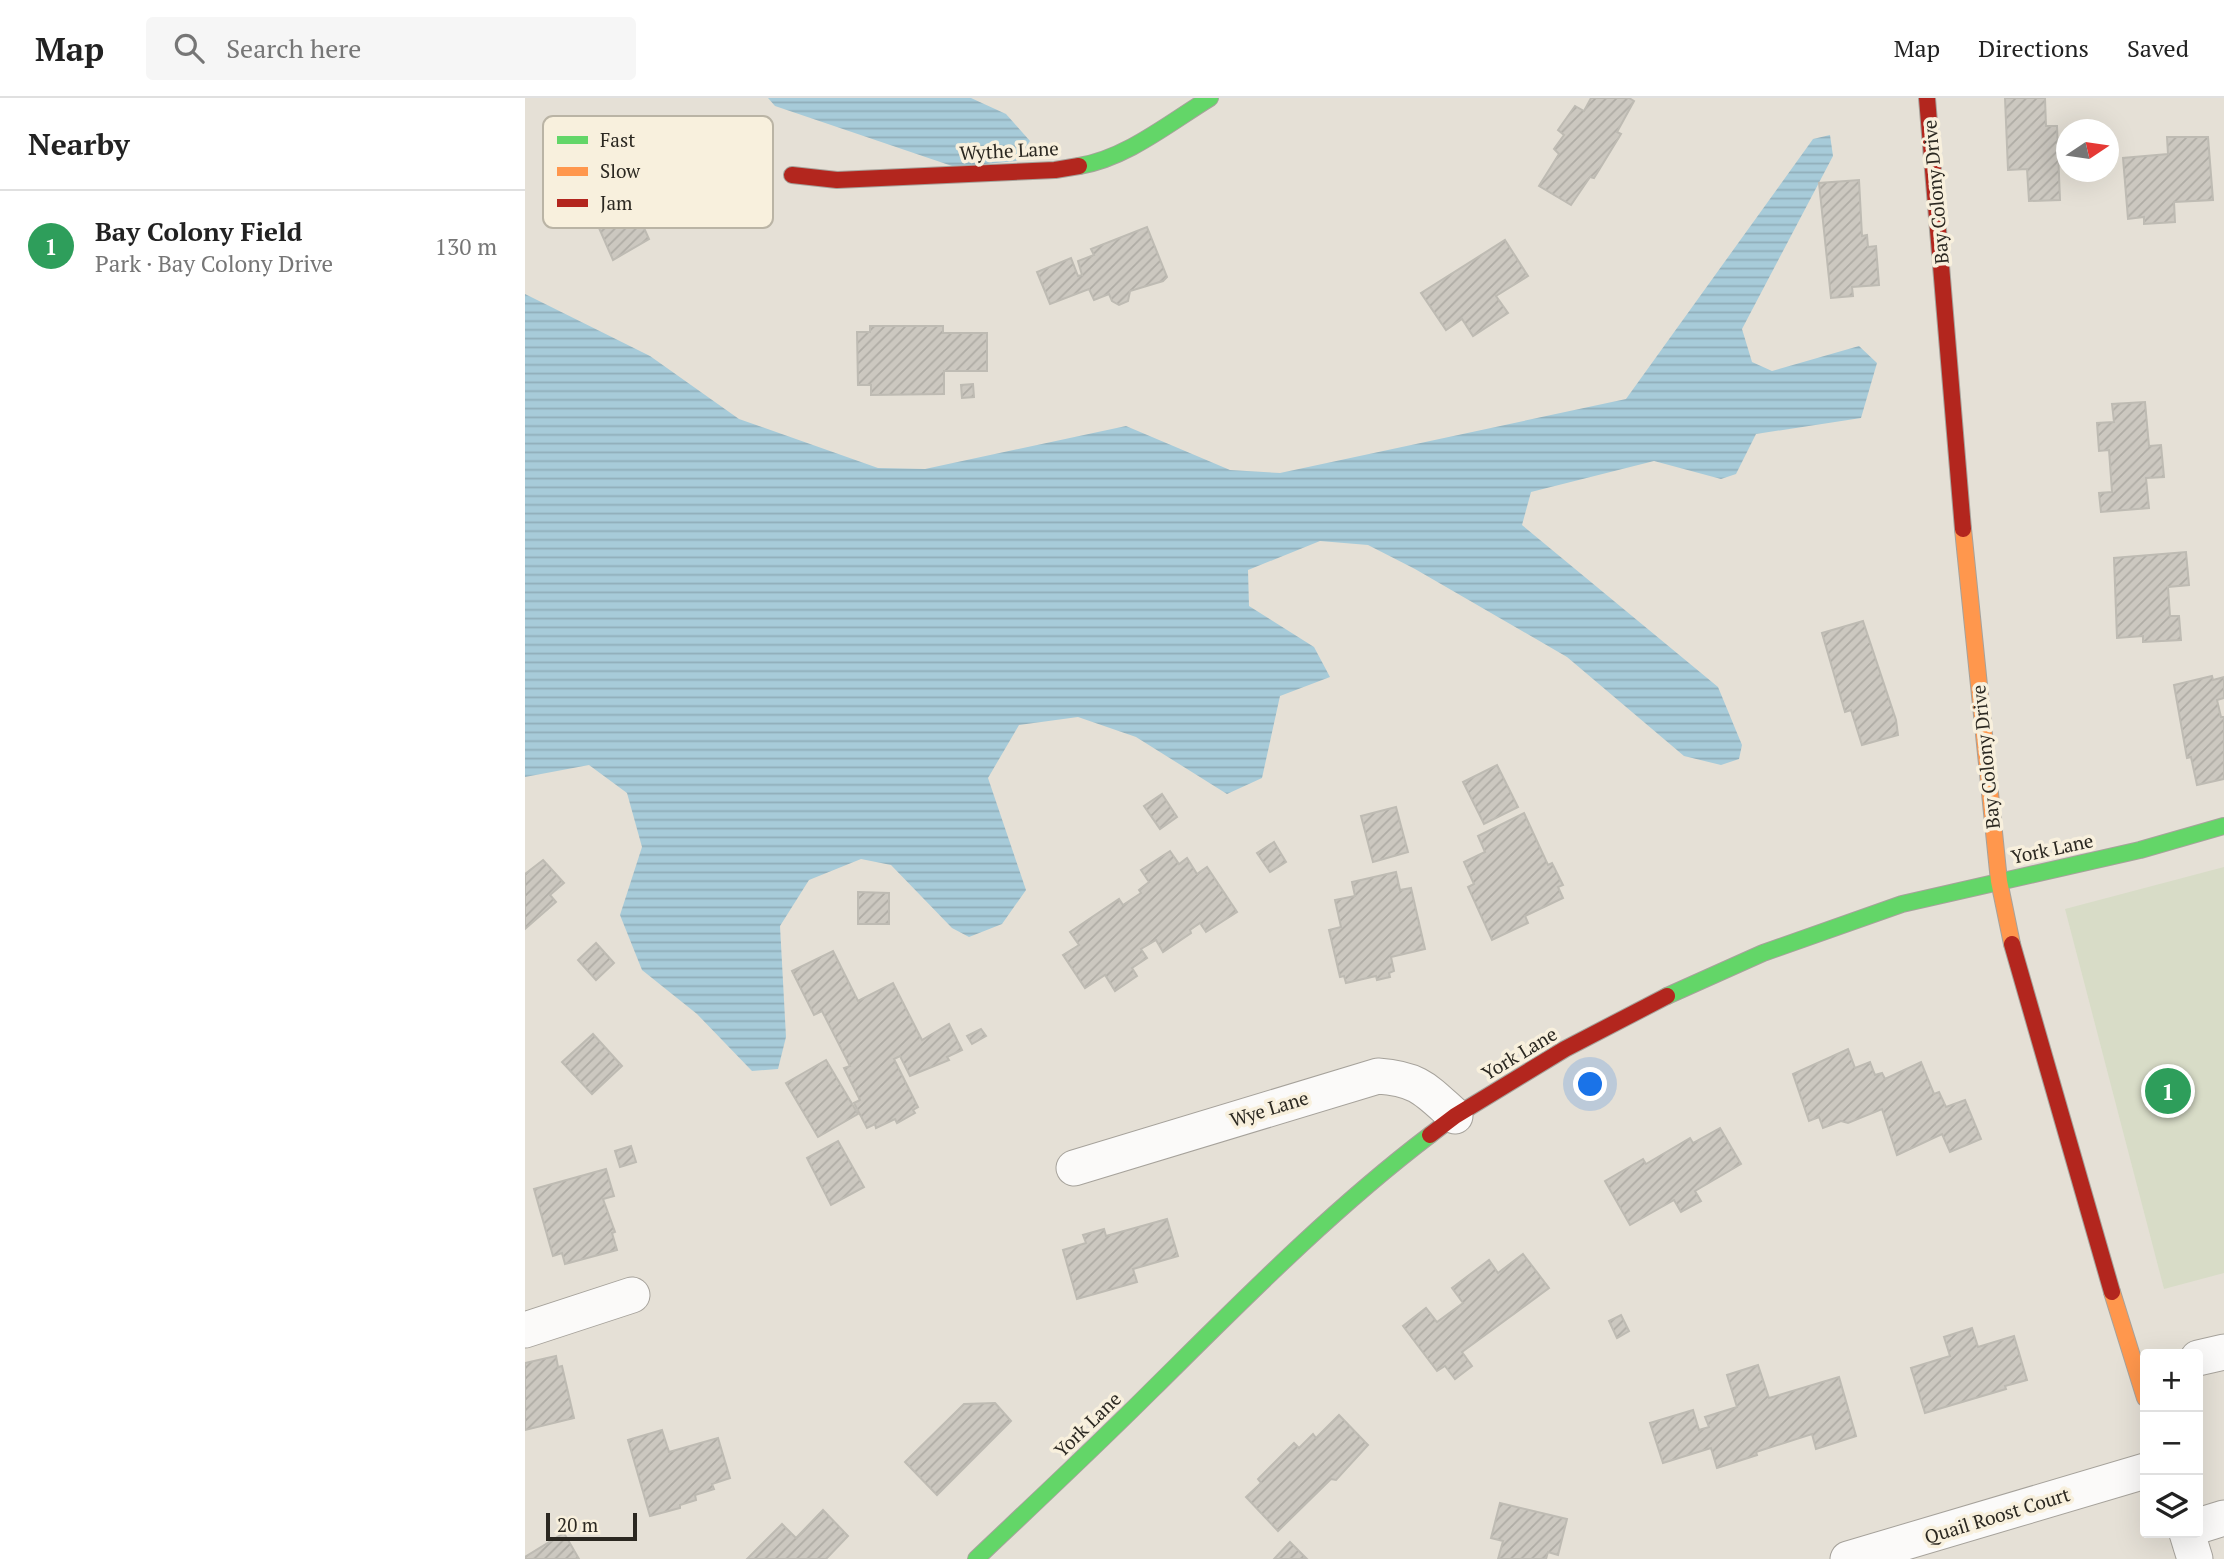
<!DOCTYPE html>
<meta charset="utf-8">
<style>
body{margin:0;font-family:"PT Serif",serif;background:#f6f6f6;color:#222}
.controls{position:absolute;right:21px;bottom:21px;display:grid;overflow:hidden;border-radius:7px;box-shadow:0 7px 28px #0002}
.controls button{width:63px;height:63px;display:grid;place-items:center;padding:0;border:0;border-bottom:2px solid #e0e0e0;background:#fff;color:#222;font:35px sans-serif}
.compass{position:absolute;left:1531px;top:21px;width:63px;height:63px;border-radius:50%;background:#fff;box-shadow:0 7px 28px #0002;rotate:77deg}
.scale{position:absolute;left:21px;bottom:18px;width:91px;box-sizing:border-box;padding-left:7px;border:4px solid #2b2821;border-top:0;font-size:19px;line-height:24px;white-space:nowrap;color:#2b2821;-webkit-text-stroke:5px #f8f0dd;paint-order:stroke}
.you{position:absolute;left:1066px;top:987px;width:24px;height:24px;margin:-18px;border:5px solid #fff;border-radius:50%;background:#1a73e8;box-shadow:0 0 0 10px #1a73e833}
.badge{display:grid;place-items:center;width:46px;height:46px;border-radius:50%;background:#db2777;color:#fff;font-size:23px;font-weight:700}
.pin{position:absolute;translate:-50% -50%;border:4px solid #fff;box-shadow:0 2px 7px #0006}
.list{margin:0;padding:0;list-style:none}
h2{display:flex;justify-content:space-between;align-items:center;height:91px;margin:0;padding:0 28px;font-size:30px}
h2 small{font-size:23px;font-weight:400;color:#767676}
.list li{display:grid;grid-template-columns:46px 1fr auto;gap:21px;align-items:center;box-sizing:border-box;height:112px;padding:0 28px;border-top:2px solid #e0e0e0}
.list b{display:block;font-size:26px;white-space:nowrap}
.list p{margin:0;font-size:23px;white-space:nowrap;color:#767676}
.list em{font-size:23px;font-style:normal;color:#767676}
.icon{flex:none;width:38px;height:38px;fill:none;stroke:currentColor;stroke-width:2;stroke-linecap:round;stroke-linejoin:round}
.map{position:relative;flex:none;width:1699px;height:1461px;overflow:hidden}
header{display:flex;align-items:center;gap:42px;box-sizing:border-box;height:98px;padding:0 35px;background:#fff;border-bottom:2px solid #e0e0e0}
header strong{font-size:33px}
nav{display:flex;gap:38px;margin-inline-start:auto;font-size:24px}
.search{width:490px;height:63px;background:#f6f6f6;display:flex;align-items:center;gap:18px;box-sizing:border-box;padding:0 24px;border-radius:7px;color:#767676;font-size:26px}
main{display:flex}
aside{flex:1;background:#fff}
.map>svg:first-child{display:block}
.green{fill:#d8dcc7}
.water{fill:url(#water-rules)}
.building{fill:url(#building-hatch);stroke:#bebbb3;stroke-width:2}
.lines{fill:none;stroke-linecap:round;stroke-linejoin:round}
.street-casing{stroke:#a6a29b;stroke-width:37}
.fast-casing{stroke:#a6a29b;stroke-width:18}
.slow-casing{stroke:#a6a29b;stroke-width:18}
.jam-casing{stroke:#a6a29b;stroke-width:18}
.street{stroke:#fbfaf9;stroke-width:35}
.fast{stroke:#63d668;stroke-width:16}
.slow{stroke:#ff974d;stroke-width:16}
.jam{stroke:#b3261e;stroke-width:16}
.labels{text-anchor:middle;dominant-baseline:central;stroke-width:7;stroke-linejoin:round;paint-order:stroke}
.street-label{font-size:19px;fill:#2b2821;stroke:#f8f0dd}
.key{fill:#f8f0dd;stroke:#bab4a5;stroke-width:2}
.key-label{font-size:19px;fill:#2b2821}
</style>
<header>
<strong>Map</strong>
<div class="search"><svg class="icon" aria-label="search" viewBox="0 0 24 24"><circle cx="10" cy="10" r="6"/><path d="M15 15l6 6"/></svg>Search here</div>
<nav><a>Map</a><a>Directions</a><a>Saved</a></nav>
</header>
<main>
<aside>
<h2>Nearby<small></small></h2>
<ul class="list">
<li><span class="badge" style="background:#2e9e5b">1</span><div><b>Bay Colony Field</b><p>Park · Bay Colony Drive</p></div><em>130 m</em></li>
</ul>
</aside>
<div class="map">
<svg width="1699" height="1461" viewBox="0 0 1699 1461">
<defs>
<pattern id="water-rules" width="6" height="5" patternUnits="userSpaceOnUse" patternTransform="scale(1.75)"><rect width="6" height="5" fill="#a7cbd9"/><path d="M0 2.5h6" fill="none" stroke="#90aeba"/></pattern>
<pattern id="building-hatch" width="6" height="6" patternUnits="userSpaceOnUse" patternTransform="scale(1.75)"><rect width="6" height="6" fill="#ccc8c0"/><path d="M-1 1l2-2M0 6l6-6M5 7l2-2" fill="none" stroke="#afaca5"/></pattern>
</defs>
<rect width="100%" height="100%" fill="#e5e0d6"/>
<path class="green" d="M1699,769V1175L1639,1191L1540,811Z"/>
<g class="water">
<path d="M243,0H446L481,16L505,43L491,63L430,69L250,8Z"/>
<path d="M1305,37L1308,58L1217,231L1227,264L1247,273L1334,248L1352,265L1336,320L1231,336L1211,376L1196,381L1129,363L1006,394L997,427L1193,589L1217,647L1214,661L1196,667L1159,658L1042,559L890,471L843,447L795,443L723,472L724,508L789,549L805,579L755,598L737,680L702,696L611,639L553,619L494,627L463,680L501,792L477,826L444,839L427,830L366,767L336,761L284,782L255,828L261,939L253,971L227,973L172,916L117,872L95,817L117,749L102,695L64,667L0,679V196L125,258L214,321L353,370L400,371L601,328L705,372L755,375L1101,301L1288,41Z"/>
</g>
<g class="building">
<path d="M1066,0H1104L1109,3L1092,34L1096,36L1069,80L1065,79L1046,107L1014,88L1034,56L1029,51L1039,37L1033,32L1050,8L1059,13Z"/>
<path d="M1480,0H1520L1521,28H1532L1535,102L1504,103L1502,71L1483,72Z"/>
<path d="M1642,39H1683L1688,102L1649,104L1650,124L1619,126V119L1603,121L1598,60L1643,56Z"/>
<path d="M1334,82L1337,138L1342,137L1343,149L1351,148L1354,187L1327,189L1328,198L1306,200L1294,85Z"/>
<path d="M103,94L124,141L88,162L67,114Z"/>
<path d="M622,129L642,179L638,183L605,193L603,203L594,207L587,203L584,196L569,202L564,191L525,206L512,174L546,160L553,178L557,177L553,163L569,157L566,151Z"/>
<path d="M980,142L1003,178L971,198L983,215L948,238L937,221L921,232L896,195Z"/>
<path d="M345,228H418V235H462V273H419V296L346,297V287H333L332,234H345Z"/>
<path d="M448,286L449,299L437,300L436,287Z"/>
<path d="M1620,304L1624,348L1636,347L1639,379L1621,380L1624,410L1576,414L1574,395L1587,394L1584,352L1574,353L1572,325L1589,324L1587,306Z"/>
<path d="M1661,454L1664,487L1643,489L1645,518H1654L1656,542L1618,544V538L1592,540L1589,460Z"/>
<path d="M1338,523L1371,622L1373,637L1337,647L1326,612L1320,614L1297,535Z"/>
<path d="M1687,578L1688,582L1699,579V600L1692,602L1696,619H1699V681L1672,687L1666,659L1662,660L1649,587Z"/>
<path d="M972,667L993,709L959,726L938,684Z"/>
<path d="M637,696L652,719L635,731L619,708Z"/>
<path d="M871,709L883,754L848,764L836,718Z"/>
<path d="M999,715L1023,767L1027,765L1038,787L1033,789L1038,800L1000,818L1003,825L967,842L943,789L949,786L939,764L960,754L953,738Z"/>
<path d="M749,744L761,764L745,774L732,755Z"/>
<path d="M645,753L654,766L662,760L672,776L682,769L712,814L681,834L675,825L665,832L666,835L638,854L631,842L616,851L622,860L607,870L612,878L590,893L580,877L560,890L538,857L554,847L545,834L594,801L598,807L616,795L614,792L624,784L616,772Z"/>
<path d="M18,762L39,785L25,797L31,804L0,831V776Z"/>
<path d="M871,774L875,792L886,790L900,851L866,859L869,873L864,875L865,879L852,882L851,878L821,885L819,878L815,879L804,832L816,829L810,802L830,798L827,784Z"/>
<path d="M333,794L364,795V826H333Z"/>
<path d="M71,845L89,865L71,882L53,862Z"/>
<path d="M308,853L333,903L368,885L397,942L424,926L437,952L422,959L424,962L385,978L375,958L369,961L393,1009L388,1012L390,1015L372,1025L370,1021L351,1030L350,1026L342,1030L329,1005L335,1002L319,970L325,968L297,913L289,917L267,873Z"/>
<path d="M456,931L461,938L447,946L442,938Z"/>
<path d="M68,936L97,968L67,996L37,964Z"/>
<path d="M1323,951L1330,970L1345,964L1350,977L1357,975L1360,981L1396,964L1409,996L1414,994L1421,1009L1440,1002L1456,1041L1425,1054L1417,1036L1372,1057L1357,1011L1323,1025L1316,1023L1298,1030L1294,1019L1284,1023L1268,976Z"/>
<path d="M301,962L333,1016L293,1039L261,985Z"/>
<path d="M1195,1030L1216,1066L1170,1093L1176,1103L1156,1114L1149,1102L1105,1127L1080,1083L1118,1061L1121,1066L1165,1040L1168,1045Z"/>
<path d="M313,1043L339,1089L306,1107L282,1060Z"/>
<path d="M106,1048L111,1064L95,1069L90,1053Z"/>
<path d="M81,1071L89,1098L78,1101L90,1134L87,1135L92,1152L40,1166L37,1155L28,1158L9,1091Z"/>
<path d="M642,1121L653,1158L608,1171L612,1184L552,1201L538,1152L561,1145L558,1137L579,1131L581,1138Z"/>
<path d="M998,1156L1024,1190L937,1254L947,1268L930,1281L920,1268L912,1273L878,1228L901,1210L912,1224L938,1205L927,1190L964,1162L973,1175Z"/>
<path d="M1096,1217L1104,1233L1092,1240L1084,1223Z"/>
<path d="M1447,1230L1453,1249L1489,1238L1502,1282L1480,1288L1481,1291L1400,1315L1386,1270L1425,1258L1419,1239Z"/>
<path d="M31,1258L33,1269L37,1268L49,1320L0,1332V1265Z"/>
<path d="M1233,1267L1244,1300L1314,1279L1331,1338L1291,1351L1287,1336L1231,1354L1232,1357L1192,1370L1186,1350L1138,1365L1125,1325L1168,1312L1174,1332L1184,1329L1180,1319L1212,1309L1202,1277Z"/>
<path d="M470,1305L486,1323L412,1397L380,1364L439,1306Z"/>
<path d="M814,1317L843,1347L811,1382L806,1381L753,1433L721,1399L736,1385L733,1381L769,1345L774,1350L788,1336L791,1340Z"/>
<path d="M137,1332L144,1354L193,1340L205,1380L187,1386L189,1391L170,1397L171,1402L155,1407V1410L125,1418L103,1342Z"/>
<path d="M975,1405L1042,1421L1033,1457L1023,1454L1021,1461H973L978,1443L966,1440Z"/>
<path d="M298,1412L323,1438L301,1461H222L257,1426L271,1440Z"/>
<path d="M39,1435L54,1461H0V1459Z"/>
<path d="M765,1444L782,1461H749Z"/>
</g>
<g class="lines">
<defs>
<g id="street">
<path d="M549,1070L853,978C894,981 901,992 930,1018"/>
<path d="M0,1232L107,1197"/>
<path d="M1673,1260L1699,1254"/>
<path d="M1673,1428L1699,1420"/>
<path d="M1662,1435L1670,1461"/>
<path d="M1323,1461L1620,1373"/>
</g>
<g id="fast">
<path d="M554,68C602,60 644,25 685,0"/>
<path d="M1142,898L1238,855L1377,806L1615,752L1699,728"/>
<path d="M451,1461C510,1405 570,1349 627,1292C716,1204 805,1113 905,1037"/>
</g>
<g id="slow">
<path d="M1438,431L1474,783L1487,846"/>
<path d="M1587,1194L1620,1300"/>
</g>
<g id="jam">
<path d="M1402,0L1438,431"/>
<path d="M267,77L312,82L530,72L554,68"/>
<path d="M1487,846L1587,1194"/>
<path d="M905,1037L930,1018L1040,951L1142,898"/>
</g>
</defs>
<use href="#street" class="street-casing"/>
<use href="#fast" class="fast-casing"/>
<use href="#slow" class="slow-casing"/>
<use href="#jam" class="jam-casing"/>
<use href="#street" class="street"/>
<use href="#fast" class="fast"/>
<use href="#slow" class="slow"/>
<use href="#jam" class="jam"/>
</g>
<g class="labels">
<g class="street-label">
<text transform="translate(484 52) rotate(-3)">Wythe Lane</text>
<text transform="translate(1410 94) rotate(-95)">Bay Colony Drive</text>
<text transform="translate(1460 659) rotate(-96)">Bay Colony Drive</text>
<text transform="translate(1527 750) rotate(-12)">York Lane</text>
<text transform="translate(994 955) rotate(-31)">York Lane</text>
<text transform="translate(744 1010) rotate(-17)">Wye Lane</text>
<text transform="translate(562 1326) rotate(-44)">York Lane</text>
<text transform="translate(1472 1417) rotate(-17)">Quail Roost Court</text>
</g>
</g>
<rect x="18" y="18" width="230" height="112" rx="10" class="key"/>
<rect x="32" y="38" width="31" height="8" fill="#63d668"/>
<rect x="32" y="69" width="31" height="9" fill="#ff974d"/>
<rect x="32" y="101" width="31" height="8" fill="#b3261e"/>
<g class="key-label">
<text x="75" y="49">Fast</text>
<text x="75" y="80">Slow</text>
<text x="75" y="112">Jam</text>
</g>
</svg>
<div class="controls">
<button>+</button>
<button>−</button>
<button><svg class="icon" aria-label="layers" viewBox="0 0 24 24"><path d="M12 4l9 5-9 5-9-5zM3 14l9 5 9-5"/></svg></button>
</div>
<svg class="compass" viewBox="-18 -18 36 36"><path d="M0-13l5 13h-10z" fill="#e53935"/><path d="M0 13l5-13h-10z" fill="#767676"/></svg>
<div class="scale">20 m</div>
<div class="you"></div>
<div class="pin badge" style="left:1643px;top:993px;background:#2e9e5b">1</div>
</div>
</main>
